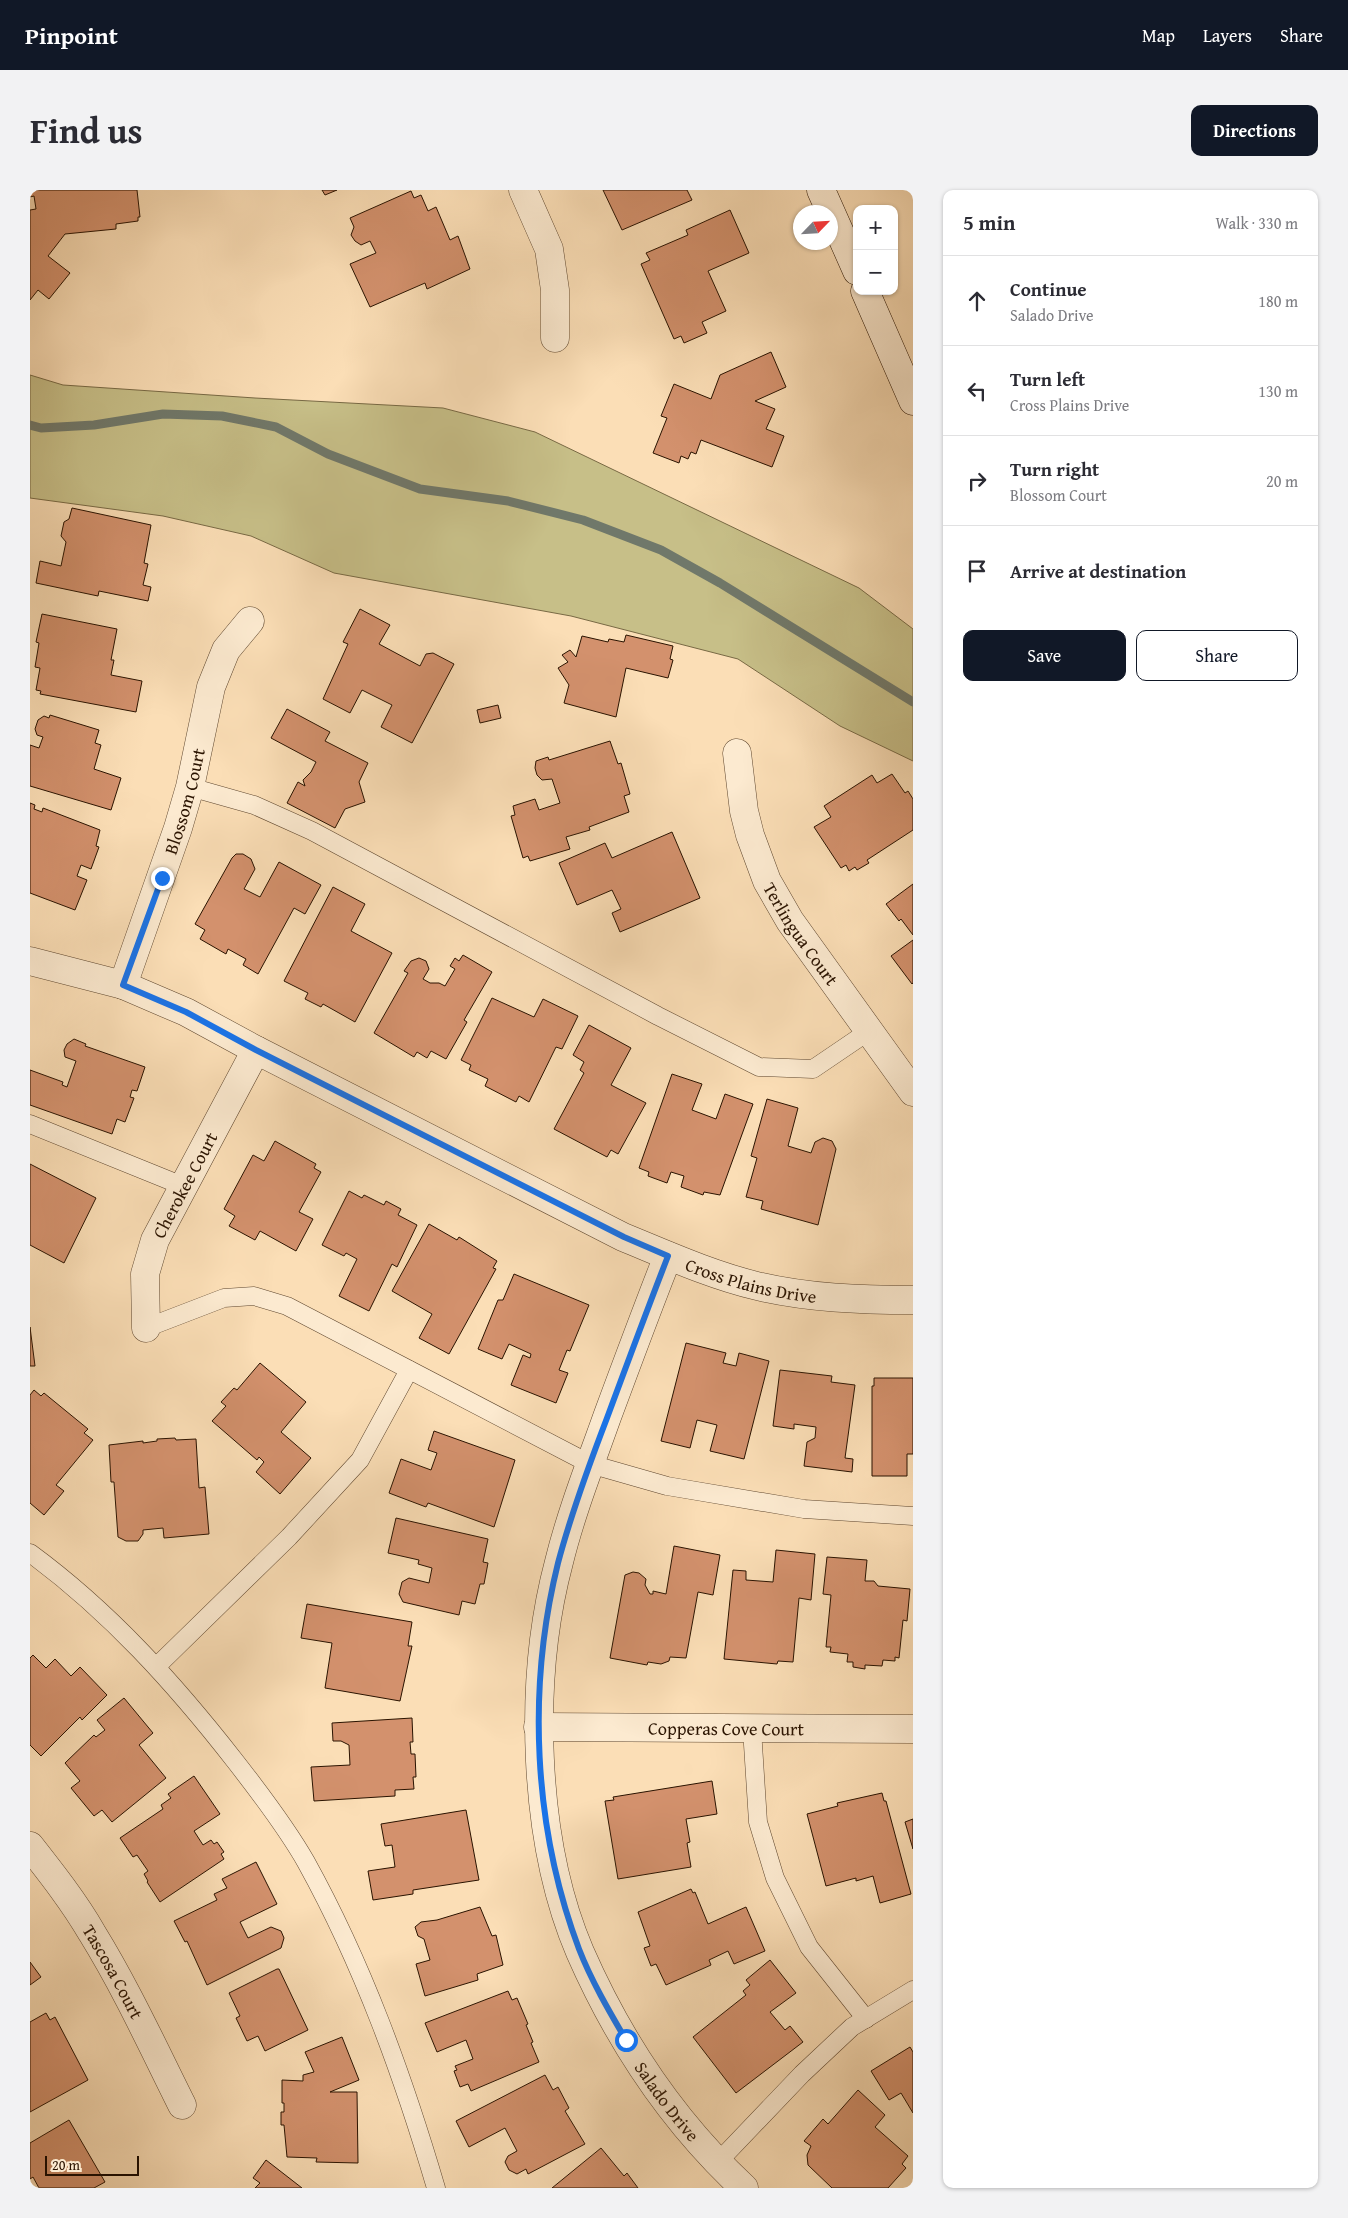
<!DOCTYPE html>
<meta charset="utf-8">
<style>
body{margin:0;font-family:"Gentium Book Plus",serif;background:#f2f2f3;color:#2b2b33}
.controls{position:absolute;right:15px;top:15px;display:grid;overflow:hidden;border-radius:10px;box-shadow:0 1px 4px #0004}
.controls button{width:45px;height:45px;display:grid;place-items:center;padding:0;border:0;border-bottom:1px solid #e1e1e2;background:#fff;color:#2b2b33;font:25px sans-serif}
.compass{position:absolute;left:763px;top:15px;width:45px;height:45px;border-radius:50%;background:#fff;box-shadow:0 1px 4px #0004;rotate:65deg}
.scale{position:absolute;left:15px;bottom:12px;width:94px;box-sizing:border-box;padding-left:5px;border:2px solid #2a1300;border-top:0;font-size:14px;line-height:18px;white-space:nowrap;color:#2a1300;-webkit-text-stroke:4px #fcead0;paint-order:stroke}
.stop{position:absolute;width:15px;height:15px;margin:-11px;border:4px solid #1a73e8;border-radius:50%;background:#fff}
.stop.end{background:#1a73e8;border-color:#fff;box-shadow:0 1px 5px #0008}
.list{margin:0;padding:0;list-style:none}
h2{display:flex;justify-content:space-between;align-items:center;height:65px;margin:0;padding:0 20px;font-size:21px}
h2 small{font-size:16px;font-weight:400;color:#7c7c81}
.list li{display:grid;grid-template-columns:32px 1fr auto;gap:15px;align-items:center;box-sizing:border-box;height:90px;padding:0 20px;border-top:1px solid #e1e1e2}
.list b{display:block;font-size:19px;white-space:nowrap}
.list p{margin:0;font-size:16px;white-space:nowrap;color:#7c7c81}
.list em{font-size:16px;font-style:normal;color:#7c7c81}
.actions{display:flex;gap:10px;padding:15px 20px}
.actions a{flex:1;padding:11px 0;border:1px solid #111827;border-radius:10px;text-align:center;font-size:18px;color:#111827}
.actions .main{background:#111827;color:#fff}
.icon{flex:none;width:28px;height:28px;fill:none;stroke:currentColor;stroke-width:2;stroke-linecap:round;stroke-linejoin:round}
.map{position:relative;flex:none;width:883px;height:1998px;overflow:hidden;border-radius:10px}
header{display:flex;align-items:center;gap:30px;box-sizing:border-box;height:70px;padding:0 25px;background:#111827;color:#fff}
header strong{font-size:24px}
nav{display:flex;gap:28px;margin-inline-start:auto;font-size:18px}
.intro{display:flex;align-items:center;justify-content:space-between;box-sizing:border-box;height:120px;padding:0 30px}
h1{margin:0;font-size:35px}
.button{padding:12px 22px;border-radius:10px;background:#111827;color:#fff;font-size:18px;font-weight:700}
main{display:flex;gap:30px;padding:0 30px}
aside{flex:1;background:#fff;border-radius:10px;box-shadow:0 1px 4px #0004}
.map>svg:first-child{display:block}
.green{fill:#c7bf88;stroke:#786944}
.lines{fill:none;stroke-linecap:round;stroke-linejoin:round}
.stream{stroke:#70786a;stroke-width:9}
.building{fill:#d3916d;stroke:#2a1300}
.lane-casing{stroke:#5e462e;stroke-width:19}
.street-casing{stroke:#5e462e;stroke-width:29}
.secondary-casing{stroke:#2a1300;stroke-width:29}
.lane{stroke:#fcead0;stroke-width:18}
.street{stroke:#fcead0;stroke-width:28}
.secondary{stroke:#fcead0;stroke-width:28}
.route{stroke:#1a73e8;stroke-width:6}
.labels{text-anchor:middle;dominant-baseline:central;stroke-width:5;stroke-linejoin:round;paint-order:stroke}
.street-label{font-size:18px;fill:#2a1300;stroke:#fcead0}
</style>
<header>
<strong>Pinpoint</strong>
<nav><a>Map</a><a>Layers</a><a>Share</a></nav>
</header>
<div class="intro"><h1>Find us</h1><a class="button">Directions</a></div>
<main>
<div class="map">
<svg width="883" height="1998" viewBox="0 0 883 1998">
<rect width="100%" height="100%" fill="#fbdeb6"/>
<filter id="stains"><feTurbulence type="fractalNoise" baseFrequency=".004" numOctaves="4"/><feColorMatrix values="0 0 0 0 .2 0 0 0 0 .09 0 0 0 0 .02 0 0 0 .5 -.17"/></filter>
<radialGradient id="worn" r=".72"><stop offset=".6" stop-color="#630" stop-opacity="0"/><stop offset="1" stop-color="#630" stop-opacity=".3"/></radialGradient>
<path class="green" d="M0,185L33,195L225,208L413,218L505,242L829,398L883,439V571L810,536L708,469L541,426L304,383L221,346L133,326L0,308Z"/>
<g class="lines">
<path class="stream" d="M0,235L11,238L64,235L133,224L192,226L246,237L298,264L390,299L478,311L553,330L631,360L690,393L883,512"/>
</g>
<g class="building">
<path d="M0,0H107L110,27H108V31L86,34V39L35,44L18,66L40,83L19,109L8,100L0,110V20L6,19L4,6L0,7Z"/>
<path d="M292,0H307L295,5Z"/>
<path d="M573,0H657L662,10L592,40Z"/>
<path d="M381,1L384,8L391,5L398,21L406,17L420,50L428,46L440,79L397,99L395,93L340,117L320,74L346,63L340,51L331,55L325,51L321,45L324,37L320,28Z"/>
<path d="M700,20L719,63L678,81L696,121L672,132L677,143L654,153L651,146L644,149L611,74L620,70L616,63L658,45L656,40Z"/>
<path d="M741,162L756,197L725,211L745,219L736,239L754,246L742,277L671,250L666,264L661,262L658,269L651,266L649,273L623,263L637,228L631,226L644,194L681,209L690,185Z"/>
<path d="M42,318L121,335L114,373L118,374L113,395L121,397L118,411L69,401L68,406L6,393L10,371L31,376L36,352L31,346L34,332L39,329Z"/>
<path d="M330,419L360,435L349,454L390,476L396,464L403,463L424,474L382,553L351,537L362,515L332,500L320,523L293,509L318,454L313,452Z"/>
<path d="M12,424L87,439L81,470H84L81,485L112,491L106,522L10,504L11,501L6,500L10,478L5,477L9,453L6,452Z"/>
<path d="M596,445L643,456L640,469L643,470L638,488L596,478L586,527L534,513L539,495L528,478L538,472L532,465L540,460L546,467L552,446L578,452L579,449L594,452Z"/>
<path d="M468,515L471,528L450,533L447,520Z"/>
<path d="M257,519L300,542L295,551L338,573L329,592L335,612L315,619L305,638L257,613L268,592L275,596L273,590L281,582L286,572L241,548Z"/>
<path d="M20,525L69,540L65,553L71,555L64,579L91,588L81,620L0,596V555L9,558L13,547L7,545L5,539L8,530L14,526L19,528Z"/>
<path d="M580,551L588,574L591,573L600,604L594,606L599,622L559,637L560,640L536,647L540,659L500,671L498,666L493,668L481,626L485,625L483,616L505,609L509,620L530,613L522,589L512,590L507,585L505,578L506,571L518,567L519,570Z"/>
<path d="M862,584L875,603L878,601L883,609V640L837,670L839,673L827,680L825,677L819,681L816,675L811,678L784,637L801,627L794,616L842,585L847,593Z"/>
<path d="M0,613L5,615L4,619L12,622L13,618L70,640L66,656L69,657L61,679L51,675L47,686L57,690L45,720L0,703Z"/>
<path d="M642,642L670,708L590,742L582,723L591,719L582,700L547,715L529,673L575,653L582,668Z"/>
<path d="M206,664H213L221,669L225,679L214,699L230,707L249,672L291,695L275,724L264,718L228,784L213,775L216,769L198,759L196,764L170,749L175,740L165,734L202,668Z"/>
<path d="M883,694V745L871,729L869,731L856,714Z"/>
<path d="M303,697L335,714L321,741L362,763L325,832L293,814L291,817L275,809L278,803L254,791Z"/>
<path d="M883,750V793L882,794L861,766Z"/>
<path d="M433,765L462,782L434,830L437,832L416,869L401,861L397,868L387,862L384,867L344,843L378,783L374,781L381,771L389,768L396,771L399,779L393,789L400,793H409L415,796L425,779L420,776L425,768L429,771Z"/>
<path d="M462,808L504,827L513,809L548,826L532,859L526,857L499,912L489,906L486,912L455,896L458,889L439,880L441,875L431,870Z"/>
<path d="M559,835L601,858L581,895L616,913L588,964L581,960L577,967L524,939L554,883L550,880L554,872L543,865Z"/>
<path d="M44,849L56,854L55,856L115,877L107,901L102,900L100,907L104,908L95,932L87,929L82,944L0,915V880L33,892L32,895L37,897L46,871L35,867L34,860L37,854Z"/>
<path d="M642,884L672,894L662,920L686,929L695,904L723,914L690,1005L674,1002L673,1005L651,997L654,986L641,982L637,993L618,986L619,982L609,978Z"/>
<path d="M737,909L768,918L758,956L781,963L785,952L793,948L802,951L806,959L788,1035L731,1019L733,1011L716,1007L727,968L721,966Z"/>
<path d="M245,951L286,974L284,978L291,982L269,1022L283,1029L266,1061L230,1041L225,1050L199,1036L205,1026L194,1019L223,965L234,971Z"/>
<path d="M0,974L66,1008L34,1073L0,1055Z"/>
<path d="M319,1001L332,1008L334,1005L354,1015L356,1011L371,1019L368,1025L387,1035L367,1077L362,1074L339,1121L309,1106L327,1069L316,1063L314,1066L292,1055Z"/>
<path d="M399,1034L427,1050L429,1047L467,1071L463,1078L466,1079L419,1164L389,1148L402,1124L362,1101Z"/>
<path d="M484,1084L559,1115L540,1161L537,1160L529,1180L538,1183L526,1213L481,1195L493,1165L500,1168L501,1164L479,1154L472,1169L448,1159L468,1110H473Z"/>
<path d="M0,1137L5,1176H0Z"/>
<path d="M656,1153L696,1163L693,1173L706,1176L709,1163L739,1171L714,1269L680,1261L687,1235L667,1230L660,1258L631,1251Z"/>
<path d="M230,1173L276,1212L251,1242L281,1268L250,1304L226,1282L234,1272L229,1267L227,1270L182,1231L196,1216L191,1212L204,1198L207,1200Z"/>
<path d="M750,1180L802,1186L801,1192L825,1195L815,1268L823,1269L822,1282L774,1276L777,1252L785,1248L786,1237L764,1234V1239L743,1236Z"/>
<path d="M844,1188H883V1264H877V1286H842V1196H844Z"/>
<path d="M4,1200L11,1206L14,1203L58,1239L54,1243L63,1250L26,1295L34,1301L14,1325L0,1313V1205Z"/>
<path d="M404,1241L485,1270L464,1337L398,1313L396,1317L359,1303L371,1269L401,1280L407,1263L398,1260Z"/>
<path d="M145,1248L146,1250L166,1249L169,1298L175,1297L179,1344L134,1348L133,1338L113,1340V1344L108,1351H96L88,1347L84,1292H81L79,1255L113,1251V1253L127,1251V1249Z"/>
<path d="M366,1328L458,1349L453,1372L458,1373L454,1394H450L445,1414L432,1411L429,1425L373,1412L369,1404L372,1392L379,1388L399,1393L402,1378L388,1374L389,1370L358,1363Z"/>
<path d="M644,1356L690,1365L683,1405L668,1402L656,1468L640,1467L639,1471L631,1474L618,1472L617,1475L580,1468L595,1385L603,1382L609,1383L616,1389L615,1395L620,1404H623V1401L636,1404Z"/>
<path d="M746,1360L785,1364L781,1410L769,1408L763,1472L748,1471L747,1474L694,1469L703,1380L716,1381V1390L743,1392Z"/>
<path d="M797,1367L837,1370L835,1391H844L848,1396L880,1399L877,1431L873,1430L869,1468L865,1467V1471L853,1470L852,1476L835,1475V1479L823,1477V1472H817L818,1464L800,1462L801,1457H796L801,1405L793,1404Z"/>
<path d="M277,1414L382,1432L378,1456H382L370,1511L295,1498L302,1453L271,1448Z"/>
<path d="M3,1465L16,1478L25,1469L41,1486L50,1477L77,1505L52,1530L50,1527L11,1566L0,1555V1468Z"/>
<path d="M94,1508L123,1543L109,1555L136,1588L82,1632L72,1620L64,1626L41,1598L50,1591L35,1573L64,1545L66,1547L75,1540L67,1530Z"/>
<path d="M382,1528L383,1552H380L381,1564H385L386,1587H383L384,1599L365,1600V1606L284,1611L281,1577L320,1575L319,1555L311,1551H303L302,1533Z"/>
<path d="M164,1586L190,1624L164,1641L173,1655L181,1650L184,1654L187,1652L194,1662L191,1664L194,1669L130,1712L117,1692L118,1691L114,1684L118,1681L107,1665L103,1667L90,1648L133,1619L131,1615L141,1608L138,1604Z"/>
<path d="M682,1591L687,1624L656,1629L660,1652L657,1653L661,1677L588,1689L575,1611L584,1610L583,1607Z"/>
<path d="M852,1603L854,1611H856L881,1704L850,1713L843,1686L826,1691V1688L796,1696L777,1624L808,1616L807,1613Z"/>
<path d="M436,1620L449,1690L383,1700V1704L343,1710L338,1681L365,1677L362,1655L355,1656L351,1634Z"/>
<path d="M883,1629V1659L875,1632Z"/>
<path d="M226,1672L247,1714L210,1732L218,1748L241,1737L251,1741L254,1748L251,1758L177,1795L157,1751L155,1752L144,1731L187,1710L184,1704L197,1698L192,1689Z"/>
<path d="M661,1699L663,1703L665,1702L678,1734L716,1717L735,1761L704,1774L698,1761L679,1770L681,1775L636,1795L626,1774L621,1776L614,1758L620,1756L608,1722Z"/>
<path d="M450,1717L462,1746L466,1745L473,1775L447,1784L448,1790L395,1806L386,1774L400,1770L394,1749L388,1746L385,1737L391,1732L407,1730Z"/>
<path d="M740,1770L766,1803L740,1822L755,1840L760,1836L773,1852L706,1903L663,1847L716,1805L713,1801L720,1795L716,1790Z"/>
<path d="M0,1772L11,1787L0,1795Z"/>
<path d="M247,1779H249L278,1840L235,1861L228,1846L217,1851L206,1828L210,1826L199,1803Z"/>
<path d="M478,1801L482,1810L487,1808L498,1834L496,1835L503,1852L501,1853L509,1872L441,1901L438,1894L430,1897L424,1881L427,1880L425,1876L443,1869L436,1850L407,1862L395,1833Z"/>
<path d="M16,1823L20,1830L25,1827L58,1890L0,1922V1832Z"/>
<path d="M312,1847L329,1890L300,1902H327L328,1973L286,1972L287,1968L257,1967L254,1935H251V1922H254V1913H252V1890L273,1891V1885L284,1882L275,1862Z"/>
<path d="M880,1857L883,1862V1923L871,1903L859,1910L841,1881Z"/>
<path d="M515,1885L523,1900L528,1897L539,1918L535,1921L555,1954L498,1984L496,1979L487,1984L479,1980L475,1972L478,1966L487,1961L475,1938L439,1957L426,1931Z"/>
<path d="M828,1900L855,1925L845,1937L878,1966L872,1974L876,1978L858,1998H802L778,1975L777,1965L781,1956L774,1951L793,1929L798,1934Z"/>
<path d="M39,1930L75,1992L64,1998H9L3,1987L0,1989V1953Z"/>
<path d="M571,1958L594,1986L597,1983L608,1998H522Z"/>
<path d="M236,1970L272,1998H225L230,1993L223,1988Z"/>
</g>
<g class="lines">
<defs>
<g id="lane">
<path d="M160,597L224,615L282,641L628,826L729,877L783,879L839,841"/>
<path d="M0,934L153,996"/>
<path d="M116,1138L194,1108L224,1106L257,1116L560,1274L637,1296L774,1319L883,1326"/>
<path d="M0,1363C79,1421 145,1494 205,1571C230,1603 256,1637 276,1672C333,1775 373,1886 406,1998"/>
<path d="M127,1476L259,1347L330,1270L379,1180"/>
<path d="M722,1539L728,1632L745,1688L779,1757L836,1829"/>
<path d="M688,1972L772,1884L822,1837L883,1800"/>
</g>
<g id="street">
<path d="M493,0L519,59L525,100V148"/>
<path id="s1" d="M707,563L714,621L720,645L737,691L760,731L883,902"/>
<path id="s2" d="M0,771L93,795L156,822L226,860L593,1047C637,1065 681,1085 727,1096C778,1108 830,1110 883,1110"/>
<path id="s3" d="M93,795L148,638L160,597L181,497L196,460L220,431"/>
<path id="s4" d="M638,1066C617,1119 597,1173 577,1227C560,1275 541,1323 529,1372C498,1488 502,1650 550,1762C589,1851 643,1932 714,1998"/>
<path id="s5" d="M116,1138L115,1084L125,1050L226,860"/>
<path id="s6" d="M508,1537L883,1539"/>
<path id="s7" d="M0,1656C22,1684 44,1712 62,1743C96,1798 123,1857 152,1915"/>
</g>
<g id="secondary">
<path d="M791,0L827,81"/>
<path d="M835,101L883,211"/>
</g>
</defs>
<use href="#lane" class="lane-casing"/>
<use href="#street" class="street-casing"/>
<use href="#secondary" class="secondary-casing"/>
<use href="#lane" class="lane"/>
<use href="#street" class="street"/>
<use href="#secondary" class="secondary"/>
</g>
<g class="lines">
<path class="route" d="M132,688L93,795L156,822L226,860L594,1047L638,1066C617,1120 597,1174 577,1228C559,1275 541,1324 528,1373C497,1498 503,1637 549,1759C561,1790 579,1821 596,1850"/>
</g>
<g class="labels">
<g class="street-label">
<text stroke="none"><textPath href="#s3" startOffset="194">Blossom Court</textPath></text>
<text stroke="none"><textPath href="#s1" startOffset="195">Terlingua Court</textPath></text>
<text stroke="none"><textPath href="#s5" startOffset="152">Cherokee Court</textPath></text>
<text stroke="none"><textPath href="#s2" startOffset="792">Cross Plains Drive</textPath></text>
<text stroke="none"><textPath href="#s6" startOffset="188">Copperas Cove Court</textPath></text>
<text stroke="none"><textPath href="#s7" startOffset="151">Tascosa Court</textPath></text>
<text stroke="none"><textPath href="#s4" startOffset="895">Salado Drive</textPath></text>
</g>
</g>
<rect width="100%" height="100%" filter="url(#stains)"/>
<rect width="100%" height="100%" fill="url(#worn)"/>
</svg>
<div class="controls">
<button>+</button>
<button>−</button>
</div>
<svg class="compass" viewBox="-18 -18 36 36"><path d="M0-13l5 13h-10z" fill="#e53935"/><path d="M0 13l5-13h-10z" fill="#7c7c81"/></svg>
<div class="scale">20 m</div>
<div class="stop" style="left:596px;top:1850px"></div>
<div class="stop end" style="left:132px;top:688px"></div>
</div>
<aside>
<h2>5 min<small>Walk · 330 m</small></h2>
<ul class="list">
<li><svg class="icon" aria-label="ahead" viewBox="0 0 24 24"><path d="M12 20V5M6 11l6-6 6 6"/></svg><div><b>Continue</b><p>Salado Drive</p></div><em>180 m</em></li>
<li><svg class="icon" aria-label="left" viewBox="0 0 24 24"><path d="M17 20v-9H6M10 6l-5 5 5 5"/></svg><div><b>Turn left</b><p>Cross Plains Drive</p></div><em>130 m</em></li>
<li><svg class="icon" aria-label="right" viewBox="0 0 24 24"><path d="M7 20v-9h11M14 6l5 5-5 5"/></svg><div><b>Turn right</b><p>Blossom Court</p></div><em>20 m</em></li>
<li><svg class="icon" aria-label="arrive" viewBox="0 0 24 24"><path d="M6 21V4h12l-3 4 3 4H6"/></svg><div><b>Arrive at destination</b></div></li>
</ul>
<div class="actions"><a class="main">Save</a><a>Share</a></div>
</aside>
</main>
